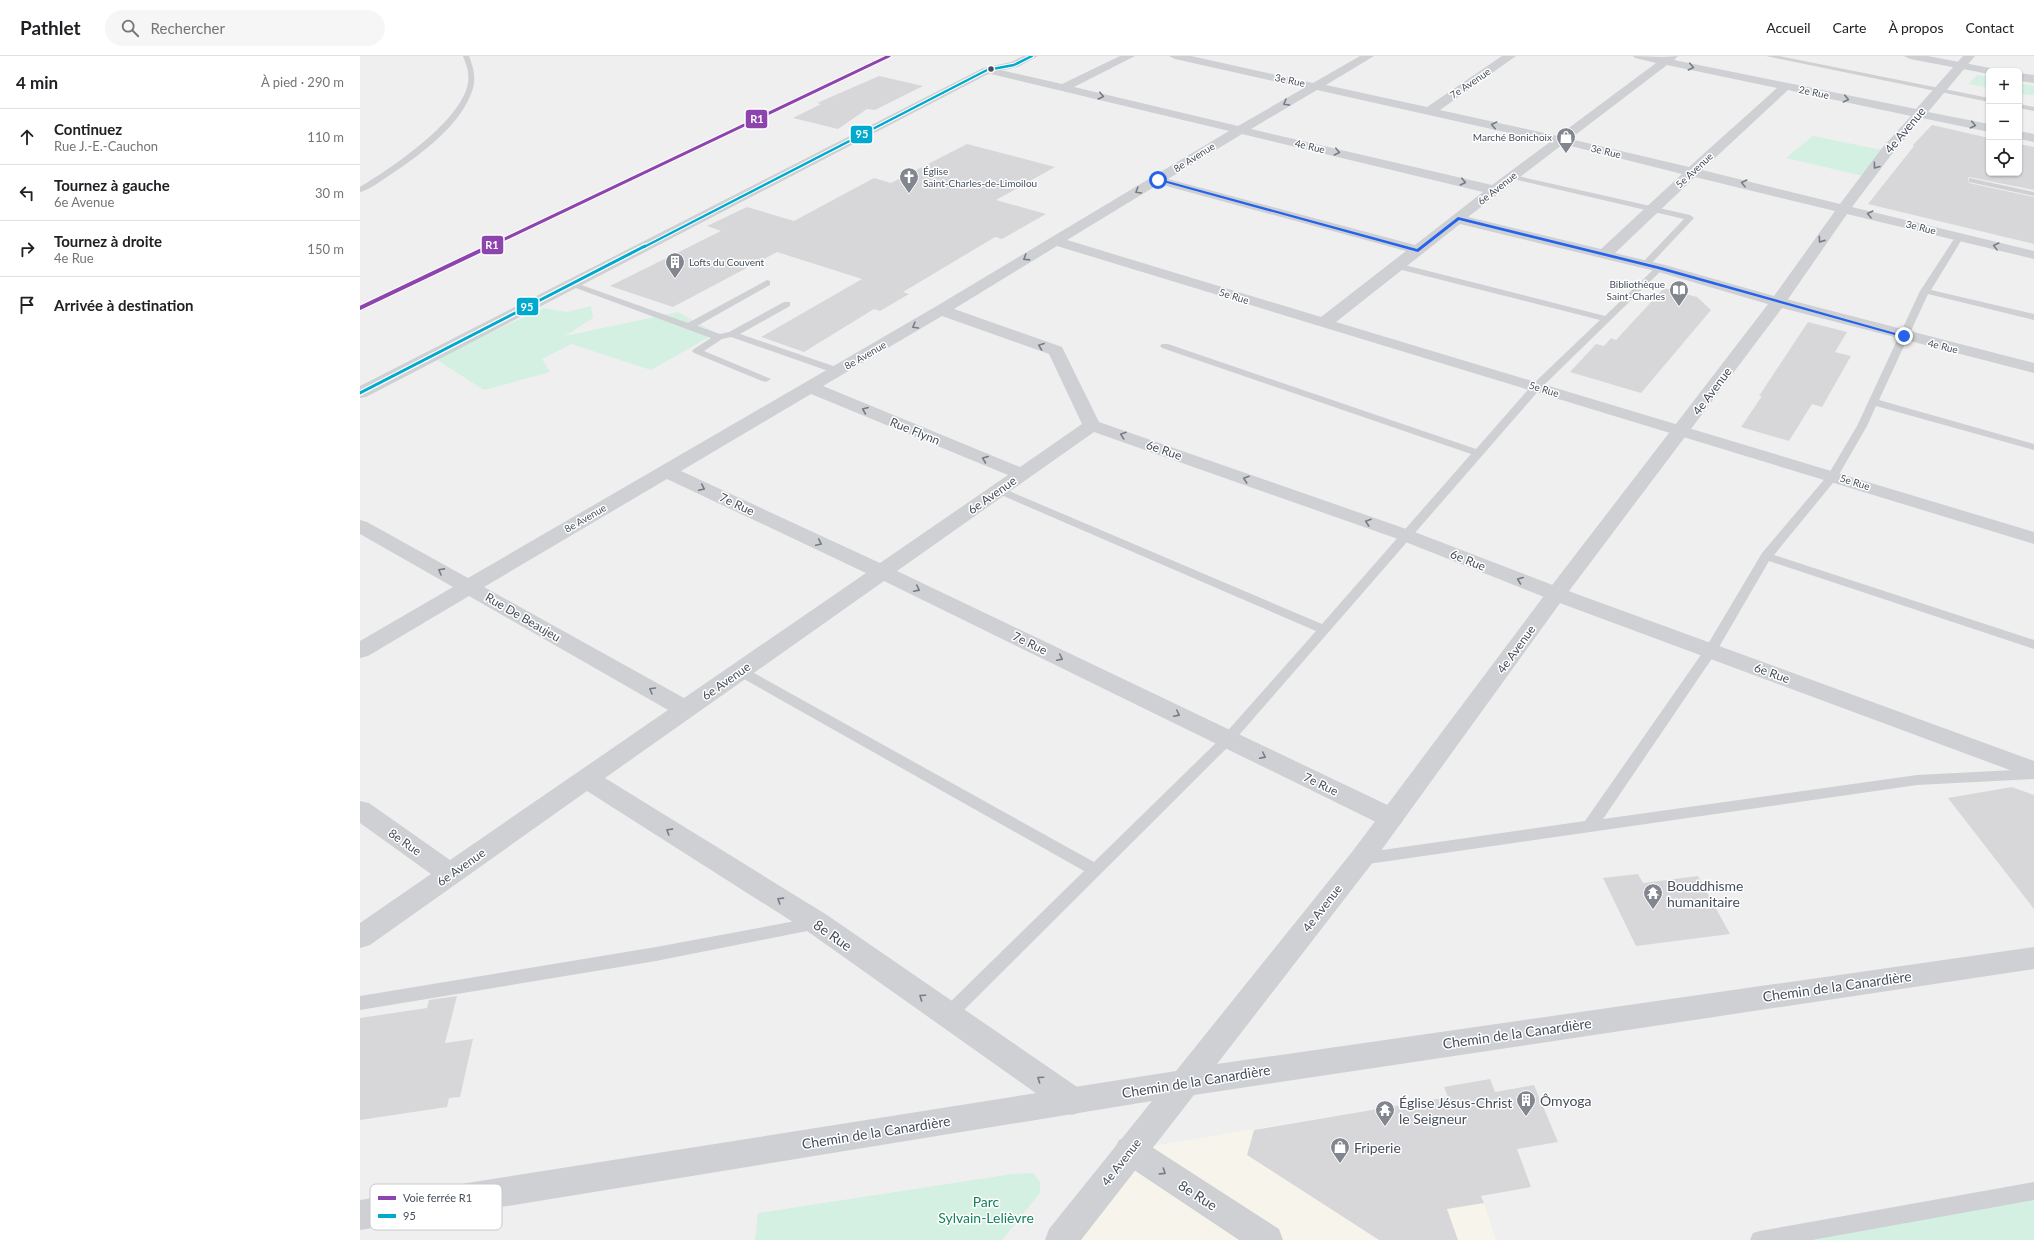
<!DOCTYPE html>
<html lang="fr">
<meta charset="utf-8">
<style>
body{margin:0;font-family:Lato,sans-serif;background:#f6f6f6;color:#202124}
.controls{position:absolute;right:12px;top:12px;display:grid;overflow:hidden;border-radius:6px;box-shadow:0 1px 3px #0004}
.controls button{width:36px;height:36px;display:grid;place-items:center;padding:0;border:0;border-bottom:1px solid #e0e0e0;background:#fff;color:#202124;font:20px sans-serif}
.stop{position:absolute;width:12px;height:12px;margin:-9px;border:3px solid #2563eb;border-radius:50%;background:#fff}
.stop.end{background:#2563eb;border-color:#fff;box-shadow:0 1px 4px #0008}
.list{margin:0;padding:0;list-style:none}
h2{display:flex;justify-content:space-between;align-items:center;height:52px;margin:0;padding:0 16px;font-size:17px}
h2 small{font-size:13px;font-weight:400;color:#757577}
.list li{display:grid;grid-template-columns:26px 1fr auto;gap:12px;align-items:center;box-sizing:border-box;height:56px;padding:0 16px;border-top:1px solid #e0e0e0}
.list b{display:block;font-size:15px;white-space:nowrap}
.list p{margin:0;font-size:13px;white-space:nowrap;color:#757577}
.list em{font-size:13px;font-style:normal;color:#757577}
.icon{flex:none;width:22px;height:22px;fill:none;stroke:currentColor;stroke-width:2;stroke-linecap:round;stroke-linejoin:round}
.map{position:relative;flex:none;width:1674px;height:1184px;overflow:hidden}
header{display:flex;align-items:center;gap:24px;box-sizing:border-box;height:56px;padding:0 20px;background:#fff;border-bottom:1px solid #e0e0e0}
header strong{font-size:19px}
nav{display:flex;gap:22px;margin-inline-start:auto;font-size:14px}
.search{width:280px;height:36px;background:#f6f6f6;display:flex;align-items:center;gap:10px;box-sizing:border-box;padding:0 14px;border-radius:22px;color:#757577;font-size:15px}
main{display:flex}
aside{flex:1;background:#fff}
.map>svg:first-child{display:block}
.commercial{fill:#f7f5eb}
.green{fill:#d3f0e3}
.building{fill:#d7d7d9}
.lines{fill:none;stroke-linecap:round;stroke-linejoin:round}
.lane{fill:#ced0d3;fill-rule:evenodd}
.street{fill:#ced0d3;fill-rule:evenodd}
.secondary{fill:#ced0d4;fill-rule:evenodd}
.bus-1-far1-casing{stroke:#fff;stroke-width:4.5}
.bus-1-casing{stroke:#fff;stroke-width:5.5}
.bus-1-far1{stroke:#00a9ce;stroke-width:2.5}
.bus-1{stroke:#00a9ce;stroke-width:3}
.rail-1-far1-casing{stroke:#fff;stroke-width:5}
.rail-1-casing{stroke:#fff;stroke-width:6}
.rail-1-far1{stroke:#8e44ad;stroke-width:3}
.rail-1{stroke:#8e44ad;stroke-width:4}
.oneway{stroke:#767c86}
.route{fill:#2563eb}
.bus-dot{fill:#464e5c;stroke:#fff;stroke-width:1.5}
.labels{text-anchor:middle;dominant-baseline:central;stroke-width:3;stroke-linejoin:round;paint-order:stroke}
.far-street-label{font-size:10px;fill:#464e5c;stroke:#fff}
.far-poi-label{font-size:10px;fill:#464e5c;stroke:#fff;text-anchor:end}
.street-label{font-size:12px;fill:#464e5c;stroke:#fff}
.near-poi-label{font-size:14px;fill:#464e5c;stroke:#fff;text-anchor:start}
.near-street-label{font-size:14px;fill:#464e5c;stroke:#fff}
.near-park-label{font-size:14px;fill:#15805d;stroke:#fff}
.key{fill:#fff;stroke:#c8cace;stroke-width:1}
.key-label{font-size:11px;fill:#464e5c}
.line-badge{stroke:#fff;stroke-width:1.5}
.badge-label{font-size:11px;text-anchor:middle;font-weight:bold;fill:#fff}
</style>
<header>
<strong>Pathlet</strong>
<div class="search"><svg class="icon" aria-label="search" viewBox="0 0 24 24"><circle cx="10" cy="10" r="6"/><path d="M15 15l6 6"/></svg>Rechercher</div>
<nav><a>Accueil</a><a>Carte</a><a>À propos</a><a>Contact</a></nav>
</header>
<main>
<aside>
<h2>4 min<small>À pied · 290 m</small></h2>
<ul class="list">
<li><svg class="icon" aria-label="ahead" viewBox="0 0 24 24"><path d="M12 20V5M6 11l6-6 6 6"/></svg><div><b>Continuez</b><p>Rue J.-E.-Cauchon</p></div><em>110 m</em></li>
<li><svg class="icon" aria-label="left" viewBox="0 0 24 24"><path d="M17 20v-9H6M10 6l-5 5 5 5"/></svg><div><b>Tournez à gauche</b><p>6e Avenue</p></div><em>30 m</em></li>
<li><svg class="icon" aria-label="right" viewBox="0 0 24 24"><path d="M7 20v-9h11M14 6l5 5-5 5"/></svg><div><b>Tournez à droite</b><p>4e Rue</p></div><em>150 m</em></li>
<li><svg class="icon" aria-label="arrive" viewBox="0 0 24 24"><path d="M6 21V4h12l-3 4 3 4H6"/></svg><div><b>Arrivée à destination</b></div></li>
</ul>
</aside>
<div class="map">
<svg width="1674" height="1184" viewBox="0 0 1674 1184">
<rect width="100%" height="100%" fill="#f0efef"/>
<path class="commercial" d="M1088,1041L1136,1184H700L770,1094Z"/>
<g class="green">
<path d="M1617,19L1629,21V32L1609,28Z"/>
<path d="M1659,27L1674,30V39L1659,38Z"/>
<path d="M1453,80L1527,95L1507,121L1426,102Z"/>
<path d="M231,250L233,262L205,280L318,256L356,277L291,314L211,288L182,303L190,316L124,334L74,302L184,252L206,256Z"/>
<path d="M673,1117L680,1126V1137L642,1184H395L398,1157L652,1118Z"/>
<path d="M1674,1135V1184H1400Z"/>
</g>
<g class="building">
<path d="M519,20L563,30L515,54L507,53L478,73L433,62L461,48L457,47Z"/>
<path d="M1572,69L1629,82V117H1659V88L1674,91V134L1609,121L1608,122L1609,127L1674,141V188L1508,148L1554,90L1553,89Z"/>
<path d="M607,88L695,111L636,144L686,158L642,183L635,181L543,236L549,238L520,255L514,253L444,296L401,281L502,223L417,196L313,251L250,230L361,175L347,170L387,151L434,165L514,122L531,127Z"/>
<path d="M1304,232L1337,241L1351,254L1281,337L1210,316L1236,288L1244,290L1251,282L1256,284Z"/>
<path d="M1448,266L1487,276L1475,296L1491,300L1462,351L1452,348L1429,385L1381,371L1402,340H1399Z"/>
<path d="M1652,731L1674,739V853L1588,742Z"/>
<path d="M1278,818L1283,827L1338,820L1370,878L1276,890L1243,822Z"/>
<path d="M97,940L85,987L113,983L100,1041L89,1042L87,1051L0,1064V962L67,952L69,944Z"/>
<path d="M1130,1023L1135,1036L1174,1029L1198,1086L1157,1093L1171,1131L1121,1140L1124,1147L1087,1153L1098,1184H1019L887,1099L894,1074L1088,1041L1084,1031Z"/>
</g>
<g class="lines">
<g class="lane">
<path d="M103,0H109C114,13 117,24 111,38C98,72 56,102 27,121C19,126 9,134 0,136V131C30,113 115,57 108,17C108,12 105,6 103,0Z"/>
<path d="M1406,0H1419L1629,42V46Z"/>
<path d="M1659,48L1674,51V55L1659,52Z"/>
<path d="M1149,118L1330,159L1334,162L1288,211H1282V207L1324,163L1149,122Z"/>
<path d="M1609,122L1674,136V140L1609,126Z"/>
<path d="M1600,177L1604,180L1571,234L1674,258V264L1568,238L1519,344L1674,388V394L1516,350L1507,370L1477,422L1414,499L1674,584V593L1409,505L1355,598L1243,763L1557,719L1674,713V723L1557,729L1001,809L996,807L993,803L996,799L1001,797L1225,765L1345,593L1402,497L1468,419L1497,370L1560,235L1596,180Z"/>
<path d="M1037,207L1245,260L1297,210H1303L1304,212L1181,332L873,686L594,964L588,966L582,964L580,959L582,954L724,815L375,618L373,615L375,612H385L734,806L863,680L956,575L634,436L632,434L634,432H642L962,568L1111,398L802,292L800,290L802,288H808L1116,393L1173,328L1240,264L1034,212V208Z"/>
<path d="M407,224L410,225V229L337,270L360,278L369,276L424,246H430V250L380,278L482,313L483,315L482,317H474L371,281L362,283L344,295L411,323L406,326L402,325L334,297L332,295L334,293L351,282L205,228L210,225L213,226L328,267Z"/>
<path d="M457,861L463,862L465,867L463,872L457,873L296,905L0,954V940L296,891Z"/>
<path d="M1674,1126V1144L1452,1184H1390L1393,1177L1400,1175Z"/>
</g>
<g class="street">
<path d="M760,0H775L714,31L878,70L944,32L815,3L809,0H831L953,27L1000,0H1014L966,29L1067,51L1142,0H1156L1080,54L1198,80L1296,7L1275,2L1273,0L1303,1L1318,0L1314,4L1556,53L1603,0H1615L1568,56L1629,68V76L1562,62L1532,98L1492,151L1674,195V203L1487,158L1424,249L1418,251L1295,215L1100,168L976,266L1674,476V488L697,190L594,253L702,291L739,366L1052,475L1203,533L1674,705V723L1189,543L1038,483L734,376L537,515L1040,755L1044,762L1040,769L1031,771L1022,769L524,525L245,722L467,859L723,1035L727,1045L723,1055L712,1059L701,1055L447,875L227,735L10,889L0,892V867L71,818L0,767V745L9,747L90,804L308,654L109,540L8,600L0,602V585L93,531L0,478V464L7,466L108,522L575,251L869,75L627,17L621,14L627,11L702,28ZM1307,9L1417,32L1329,111L1210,83ZM957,34L1190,86L1132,129L891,73ZM1428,34L1551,60L1522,92L1480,148L1342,114ZM882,78L1123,136L1055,189L808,123ZM1203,88L1322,118L1241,193L1108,161ZM1335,121L1475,155L1414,240L1305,209L1255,197ZM799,128L1046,195L961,261L707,184ZM582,260L689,298L722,368L660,411L463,330ZM451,338L648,419L520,507L321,415ZM307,423L506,517L324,642L124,531Z"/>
<path d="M1659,75L1674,78V86L1659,83Z"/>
<path d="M770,1080L781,1084L919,1173L923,1184H879L759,1104L754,1094L759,1084Z"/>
</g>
<g class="secondary">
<path d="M663,0H678L658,11L630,17L6,341L0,342V330L623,12L651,6Z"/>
<path d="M1544,0H1568L1630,12L1636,15H1629V18L1550,3Z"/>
<path d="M1659,17L1674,19V27L1659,25Z"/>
<path d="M1418,241L1674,307V317L1422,252L1203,543L1010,810L857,1008L1674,891V913L834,1039L721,1184H685L689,1173L792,1045L0,1174V1144L816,1015L992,796L1189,533L1412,243Z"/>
</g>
<defs>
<path id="bus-1-far1" d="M284,191L627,14L654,9L672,0"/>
<path id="bus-1" d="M0,337L285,190"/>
</defs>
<use href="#bus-1-far1" class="bus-1-far1-casing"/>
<use href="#bus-1" class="bus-1-casing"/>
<use href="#bus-1-far1" class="bus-1-far1"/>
<use href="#bus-1" class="bus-1"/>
<defs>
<path id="rail-1-far1" d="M128,191L529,0"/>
<path id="rail-1" d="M0,252L130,190"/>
</defs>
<use href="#rail-1-far1" class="rail-1-far1-casing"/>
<use href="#rail-1" class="rail-1-casing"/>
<use href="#rail-1-far1" class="rail-1-far1"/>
<use href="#rail-1" class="rail-1"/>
</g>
<defs><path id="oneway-chevron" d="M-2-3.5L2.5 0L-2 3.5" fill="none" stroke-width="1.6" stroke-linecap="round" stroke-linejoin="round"/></defs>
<g class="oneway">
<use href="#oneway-chevron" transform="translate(1331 11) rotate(12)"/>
<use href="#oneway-chevron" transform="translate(741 40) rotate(13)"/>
<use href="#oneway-chevron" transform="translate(1486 43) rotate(12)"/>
<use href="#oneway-chevron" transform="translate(926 47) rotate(150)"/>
<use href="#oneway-chevron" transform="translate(1134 69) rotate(-167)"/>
<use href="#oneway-chevron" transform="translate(1613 69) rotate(12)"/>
<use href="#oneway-chevron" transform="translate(977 96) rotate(13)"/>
<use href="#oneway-chevron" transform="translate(1516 110) rotate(127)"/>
<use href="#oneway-chevron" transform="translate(1103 126) rotate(13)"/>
<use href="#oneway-chevron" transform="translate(1384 127) rotate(-166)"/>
<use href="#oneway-chevron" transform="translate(778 135) rotate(149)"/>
<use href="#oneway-chevron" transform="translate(1510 158) rotate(-166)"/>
<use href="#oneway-chevron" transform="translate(1461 184) rotate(125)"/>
<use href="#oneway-chevron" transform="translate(1636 190) rotate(-166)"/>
<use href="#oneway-chevron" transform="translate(666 202) rotate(148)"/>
<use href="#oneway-chevron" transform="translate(555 270) rotate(150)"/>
<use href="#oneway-chevron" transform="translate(681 290) rotate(-160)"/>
<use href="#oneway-chevron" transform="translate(505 354) rotate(-158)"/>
<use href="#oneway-chevron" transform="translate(763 379) rotate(-161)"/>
<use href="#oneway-chevron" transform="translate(625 403) rotate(-158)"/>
<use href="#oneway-chevron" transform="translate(886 423) rotate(-161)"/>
<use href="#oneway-chevron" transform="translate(342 432) rotate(25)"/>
<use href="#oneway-chevron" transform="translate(1008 466) rotate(-161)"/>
<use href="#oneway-chevron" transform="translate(459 487) rotate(25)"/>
<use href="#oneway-chevron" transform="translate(81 515) rotate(-151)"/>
<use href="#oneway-chevron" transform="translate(1160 524) rotate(-158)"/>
<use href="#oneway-chevron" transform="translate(557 533) rotate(26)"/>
<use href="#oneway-chevron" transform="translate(700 602) rotate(26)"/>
<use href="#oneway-chevron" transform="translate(292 634) rotate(-150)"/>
<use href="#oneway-chevron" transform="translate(817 658) rotate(26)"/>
<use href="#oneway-chevron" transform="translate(903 700) rotate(26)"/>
<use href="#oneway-chevron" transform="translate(309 775) rotate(-148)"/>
<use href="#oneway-chevron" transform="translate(420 844) rotate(-148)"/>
<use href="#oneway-chevron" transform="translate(562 941) rotate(-145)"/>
<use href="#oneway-chevron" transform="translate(680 1023) rotate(-145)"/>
<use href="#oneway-chevron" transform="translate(803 1116) rotate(33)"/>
</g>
<path class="route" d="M800,123L1057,193L1098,161L1301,211L1546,280L1542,281L1298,213L1099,164L1058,196L796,124Z"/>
<defs>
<symbol id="shop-pin" viewBox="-11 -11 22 30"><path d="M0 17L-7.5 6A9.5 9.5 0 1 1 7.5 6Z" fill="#82868f" stroke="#fff"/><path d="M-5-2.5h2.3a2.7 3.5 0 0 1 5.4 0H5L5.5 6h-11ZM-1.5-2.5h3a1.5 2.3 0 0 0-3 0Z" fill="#fff"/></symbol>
<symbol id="church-pin" viewBox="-11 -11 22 30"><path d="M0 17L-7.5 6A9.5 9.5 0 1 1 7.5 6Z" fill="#82868f" stroke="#fff"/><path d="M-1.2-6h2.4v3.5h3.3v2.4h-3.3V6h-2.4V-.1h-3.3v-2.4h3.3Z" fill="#fff"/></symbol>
<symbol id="building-pin" viewBox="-11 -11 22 30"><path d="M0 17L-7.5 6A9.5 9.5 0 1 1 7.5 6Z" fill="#82868f" stroke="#fff"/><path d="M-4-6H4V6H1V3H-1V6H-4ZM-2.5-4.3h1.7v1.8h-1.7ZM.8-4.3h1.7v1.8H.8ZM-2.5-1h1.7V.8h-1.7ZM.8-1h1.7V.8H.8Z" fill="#fff"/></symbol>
<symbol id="library-pin" viewBox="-11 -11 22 30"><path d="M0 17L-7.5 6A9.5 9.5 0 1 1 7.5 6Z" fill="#82868f" stroke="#fff"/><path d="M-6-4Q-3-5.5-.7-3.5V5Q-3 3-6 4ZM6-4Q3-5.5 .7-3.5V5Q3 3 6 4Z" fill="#fff"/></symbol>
<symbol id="temple-pin" viewBox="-11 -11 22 30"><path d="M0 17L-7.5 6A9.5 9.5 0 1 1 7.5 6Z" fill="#82868f" stroke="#fff"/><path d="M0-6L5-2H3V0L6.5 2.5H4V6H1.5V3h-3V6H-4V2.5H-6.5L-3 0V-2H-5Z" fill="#fff"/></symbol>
</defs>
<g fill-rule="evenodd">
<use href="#shop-pin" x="1195" y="70" width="22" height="30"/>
<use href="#church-pin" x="538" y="110" width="22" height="30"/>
<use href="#building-pin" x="304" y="195" width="22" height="30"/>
<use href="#library-pin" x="1308" y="223" width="22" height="30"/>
<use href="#temple-pin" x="1282" y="826" width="22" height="30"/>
<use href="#building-pin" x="1155" y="1033" width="22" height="30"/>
<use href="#temple-pin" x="1014" y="1043" width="22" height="30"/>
<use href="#shop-pin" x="969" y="1080" width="22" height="30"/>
</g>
<circle class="bus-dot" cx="631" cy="13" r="3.5"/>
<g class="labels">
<g class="far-street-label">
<text transform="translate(930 24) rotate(12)">3e Rue</text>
<text transform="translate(1110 27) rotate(-34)">7e Avenue</text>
<text transform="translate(1454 36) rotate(12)">2e Rue</text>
<text transform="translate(950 90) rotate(13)">4e Rue</text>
<text transform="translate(1246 95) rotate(13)">3e Rue</text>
<text transform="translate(834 101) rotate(-32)">8e Avenue</text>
<text transform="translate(1334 114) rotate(-43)">5e Avenue</text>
<text transform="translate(1137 132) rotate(-38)">6e Avenue</text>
<text transform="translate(1561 171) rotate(14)">3e Rue</text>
<text transform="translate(874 240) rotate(17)">5e Rue</text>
<text transform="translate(1583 290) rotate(14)">4e Rue</text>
<text transform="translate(505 299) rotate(-30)">8e Avenue</text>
<text transform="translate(1184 333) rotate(17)">5e Rue</text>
<text transform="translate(1495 426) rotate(17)">5e Rue</text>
<text transform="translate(225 462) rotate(-30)">8e Avenue</text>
</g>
<g class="far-poi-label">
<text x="1192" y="81">Marché Bonichoix</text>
<text x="563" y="115" text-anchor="start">Église<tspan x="563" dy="12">Saint-Charles-de-Limoilou</tspan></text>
<text x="329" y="206" text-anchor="start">Lofts du Couvent</text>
<text x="1305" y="228">Bibliothèque<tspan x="1305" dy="12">Saint-Charles</tspan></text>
</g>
<g class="street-label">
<text transform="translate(1545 74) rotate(-50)">4e Avenue</text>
<text transform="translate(1352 335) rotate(-53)">4e Avenue</text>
<text transform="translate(555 375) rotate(22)">Rue Flynn</text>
<text transform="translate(804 394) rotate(19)">6e Rue</text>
<text transform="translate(632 439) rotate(-35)">6e Avenue</text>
<text transform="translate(377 448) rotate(25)">7e Rue</text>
<text transform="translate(1108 504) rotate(22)">6e Rue</text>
<text transform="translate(163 561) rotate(30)">Rue De Beaujeu</text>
<text transform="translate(670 587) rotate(26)">7e Rue</text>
<text transform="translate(1156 593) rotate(-54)">4e Avenue</text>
<text transform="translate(1412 617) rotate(20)">6e Rue</text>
<text transform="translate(366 625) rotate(-35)">6e Avenue</text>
<text transform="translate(961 728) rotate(26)">7e Rue</text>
<text transform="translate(45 786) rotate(35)">8e Rue</text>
<text transform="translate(101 811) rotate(-35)">6e Avenue</text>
<text transform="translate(962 852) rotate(-52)">4e Avenue</text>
<text transform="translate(761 1106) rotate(-52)">4e Avenue</text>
</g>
<g class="near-poi-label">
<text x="1307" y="829">Bouddhisme<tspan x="1307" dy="16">humanitaire</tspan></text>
<text x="1180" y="1044">Ômyoga</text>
<text x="1039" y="1046">Église Jésus-Christ<tspan x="1039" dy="16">le Seigneur</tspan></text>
<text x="994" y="1091">Friperie</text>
</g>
<g class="near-street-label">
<text transform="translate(473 879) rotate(35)">8e Rue</text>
<text transform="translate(1477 930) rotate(-8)">Chemin de la Canardière</text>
<text transform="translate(1157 977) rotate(-8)">Chemin de la Canardière</text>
<text transform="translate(836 1025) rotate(-9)">Chemin de la Canardière</text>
<text transform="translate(516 1076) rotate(-9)">Chemin de la Canardière</text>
<text transform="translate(838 1139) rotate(33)">8e Rue</text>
</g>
<g class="near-park-label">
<text x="626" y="1145">Parc<tspan x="626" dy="16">Sylvain-Lelièvre</tspan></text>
</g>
</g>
<rect x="10" y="1128" width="132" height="46" rx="6" class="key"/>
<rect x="18" y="1140" width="18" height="4" fill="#8e44ad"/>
<rect x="18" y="1158" width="18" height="4" fill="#00a9ce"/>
<g class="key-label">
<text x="43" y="1146">Voie ferrée R1</text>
<text x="43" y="1164">95</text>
</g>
<g class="line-badge">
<rect x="385" y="53" width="23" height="20" rx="4" fill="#8e44ad"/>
<rect x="490" y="69" width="23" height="19" rx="4" fill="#00a9ce"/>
<rect x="121" y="179" width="23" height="20" rx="4" fill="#8e44ad"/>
<rect x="156" y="241" width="23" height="19" rx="4" fill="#00a9ce"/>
</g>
<g class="badge-label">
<text x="397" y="67">R1</text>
<text x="502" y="82">95</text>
<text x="132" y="193">R1</text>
<text x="167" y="255">95</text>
</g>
</svg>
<div class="controls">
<button>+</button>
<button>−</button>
<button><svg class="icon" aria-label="locate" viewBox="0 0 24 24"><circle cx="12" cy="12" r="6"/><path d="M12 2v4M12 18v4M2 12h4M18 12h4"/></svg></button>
</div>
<div class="stop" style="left:798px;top:124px"></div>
<div class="stop end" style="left:1544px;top:280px"></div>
</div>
</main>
